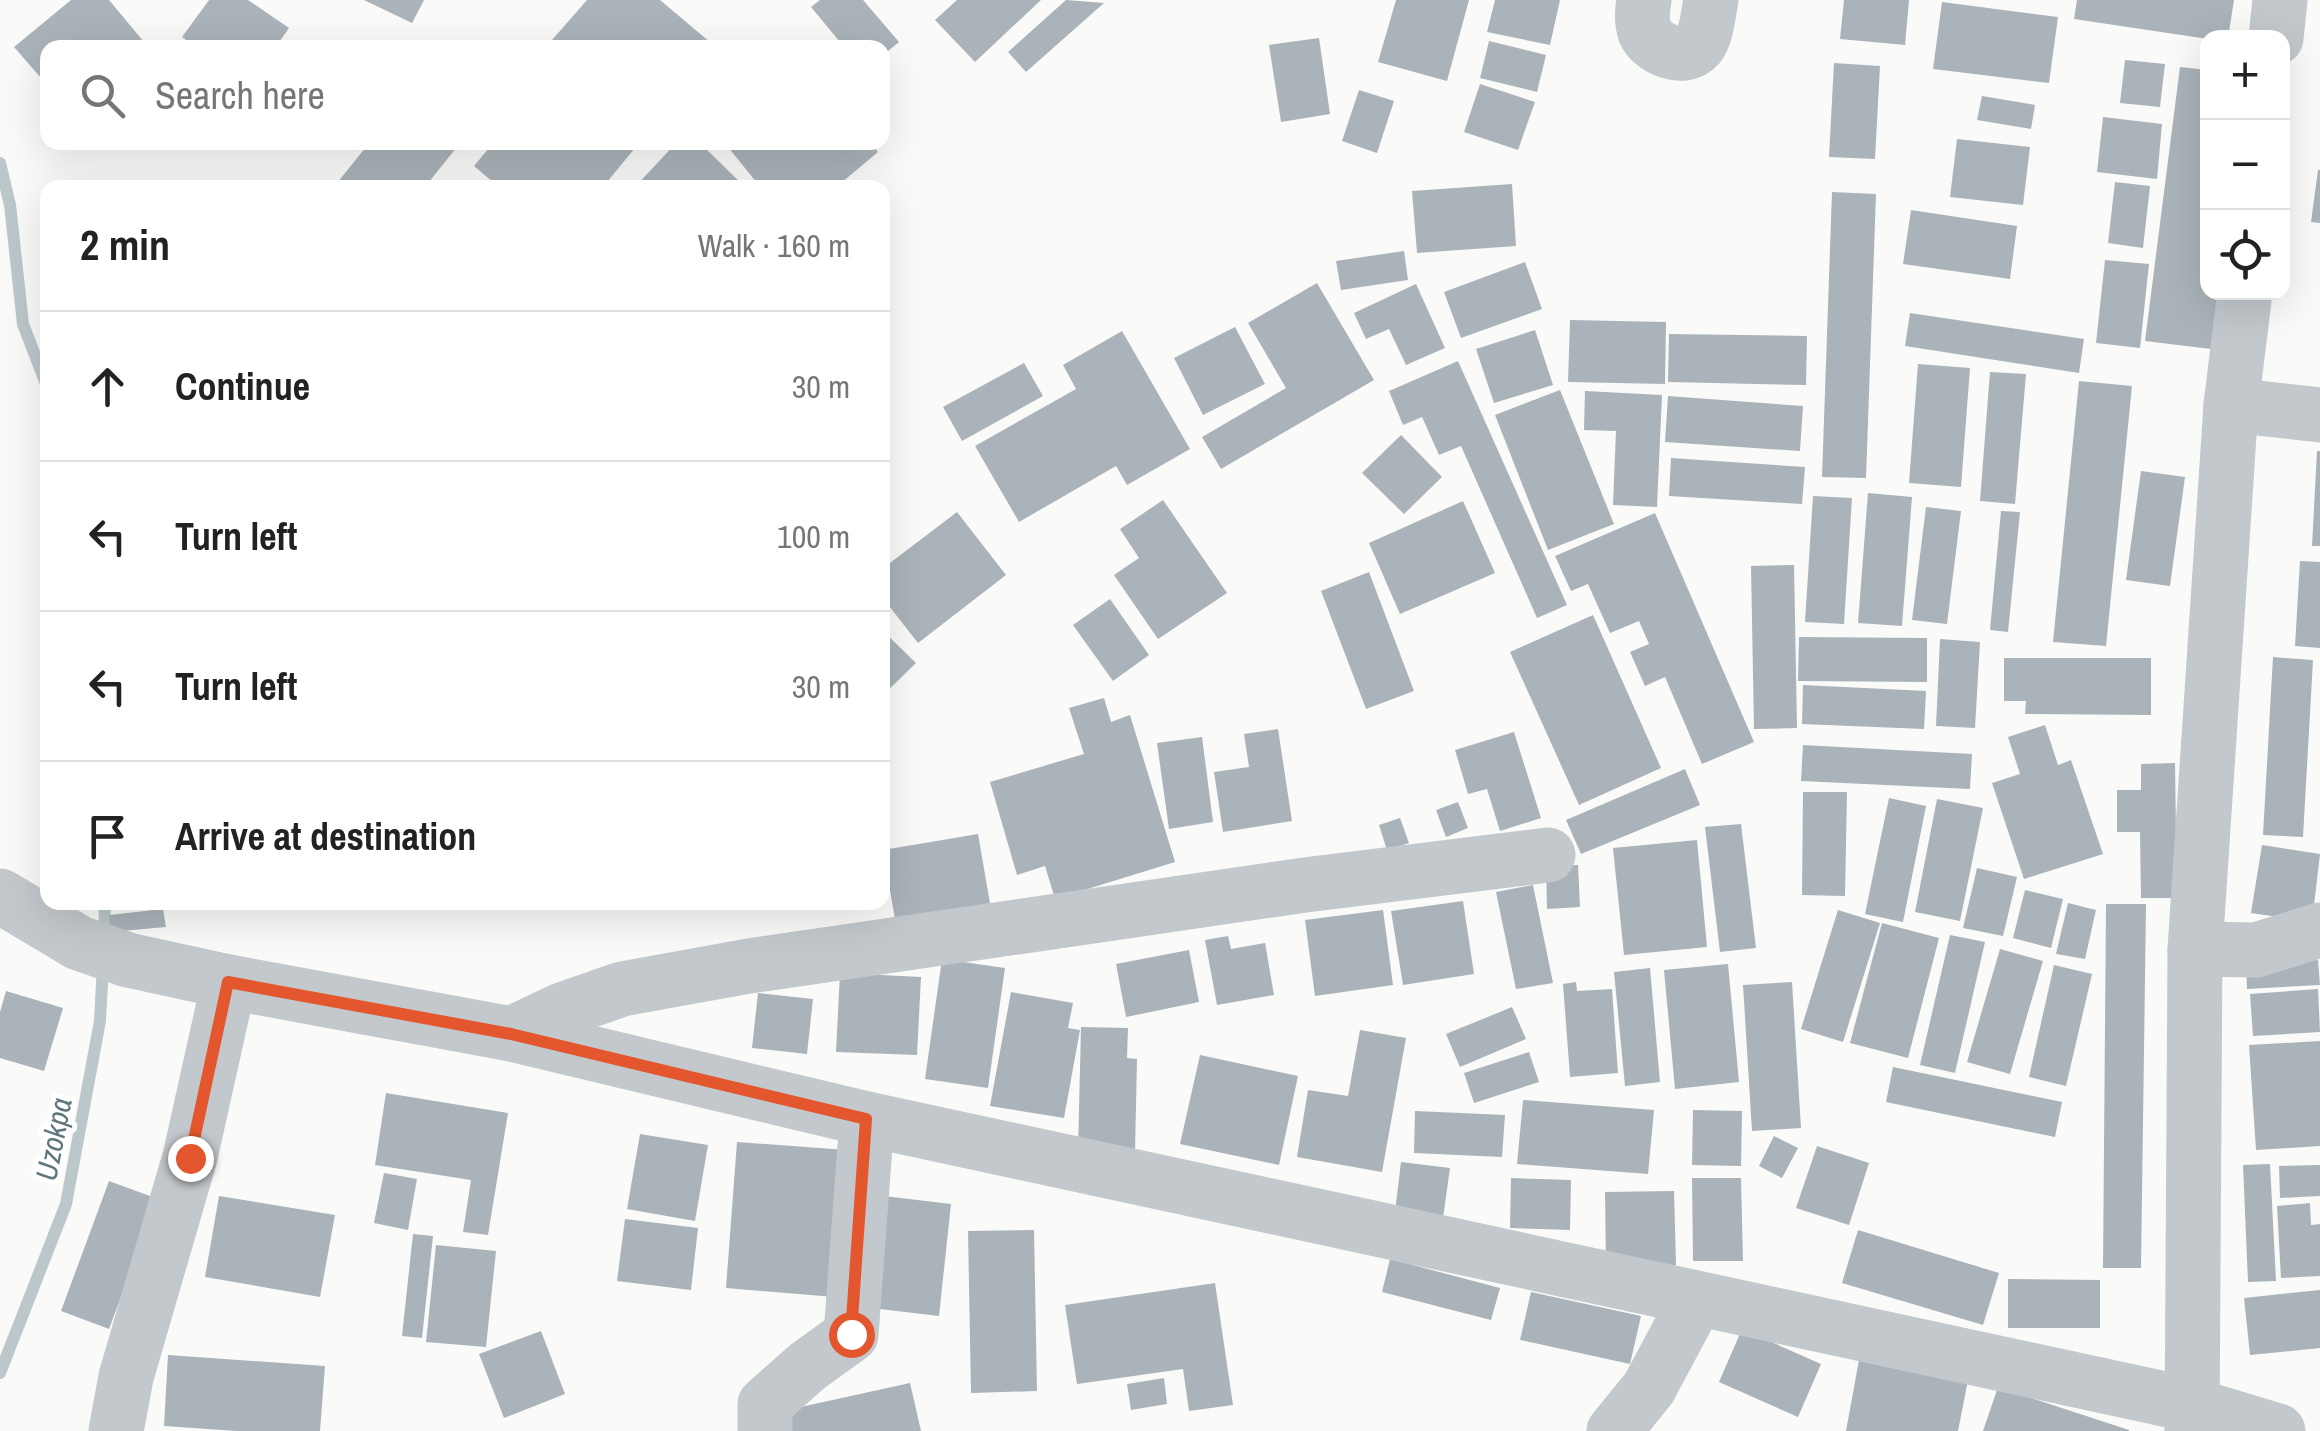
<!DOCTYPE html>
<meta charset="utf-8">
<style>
body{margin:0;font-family:"Archivo Narrow",sans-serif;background:#f6f6f6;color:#222}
.controls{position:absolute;right:30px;top:30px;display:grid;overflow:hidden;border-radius:20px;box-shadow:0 10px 40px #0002}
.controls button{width:90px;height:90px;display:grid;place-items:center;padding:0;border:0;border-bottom:2px solid #e0e0e0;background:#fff;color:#222;font:50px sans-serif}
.stop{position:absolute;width:30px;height:30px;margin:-22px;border:8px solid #e4572e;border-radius:50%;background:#fff}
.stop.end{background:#e4572e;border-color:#fff;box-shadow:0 2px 10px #0008}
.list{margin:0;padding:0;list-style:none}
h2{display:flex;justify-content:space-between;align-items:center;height:130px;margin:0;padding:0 40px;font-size:42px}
h2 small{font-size:32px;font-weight:400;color:#767676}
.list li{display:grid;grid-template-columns:65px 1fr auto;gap:30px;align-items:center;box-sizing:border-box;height:150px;padding:0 40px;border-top:2px solid #e0e0e0}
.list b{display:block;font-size:38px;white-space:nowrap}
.list em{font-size:32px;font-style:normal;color:#767676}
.icon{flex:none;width:55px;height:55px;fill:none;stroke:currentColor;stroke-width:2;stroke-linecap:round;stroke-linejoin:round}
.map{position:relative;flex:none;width:2320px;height:1431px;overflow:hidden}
.search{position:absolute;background:#fff;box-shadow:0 10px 40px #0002;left:40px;top:40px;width:850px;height:110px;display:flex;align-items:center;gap:25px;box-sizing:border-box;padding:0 35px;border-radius:20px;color:#767676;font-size:38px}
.panel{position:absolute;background:#fff;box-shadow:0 10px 40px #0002;left:40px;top:180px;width:850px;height:730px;border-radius:20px}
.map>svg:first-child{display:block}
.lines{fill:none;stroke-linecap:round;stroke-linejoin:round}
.stream{stroke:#bbc7cb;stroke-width:12}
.building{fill:#aab3b9}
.minor{stroke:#c3c8cc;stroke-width:55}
.route{stroke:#e4572e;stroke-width:12}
.labels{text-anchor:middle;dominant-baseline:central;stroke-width:10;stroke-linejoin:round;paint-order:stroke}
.water-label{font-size:30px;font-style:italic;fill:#60757c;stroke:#fff}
</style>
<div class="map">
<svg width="2320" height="1431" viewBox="0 0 2320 1431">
<rect width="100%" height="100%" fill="#fafaf8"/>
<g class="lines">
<g class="stream">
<path d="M0,163L10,205L23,324L48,389"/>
<path d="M104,940L105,902"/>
<path d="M0,1373L66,1204L100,1021L103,965"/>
</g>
</g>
<g class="building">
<path d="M71,0H109L149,48H48V86L14,47Z"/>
<path d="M209,0H248L289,28L275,48H197L182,37Z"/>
<path d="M364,0H424L412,23Z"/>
<path d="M587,0H660L711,43L707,48H545Z"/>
<path d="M820,0H863L899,42L882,56V48H845L811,7Z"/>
<path d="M957,0H1041L975,62L935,20Z"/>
<path d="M1066,0L1104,3L1026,72L1008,52Z"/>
<path d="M1396,0H1469L1447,81L1378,62Z"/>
<path d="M1495,0H1560L1550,45L1487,32Z"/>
<path d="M1844,0H1909L1905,45L1840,39Z"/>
<path d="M2077,0H2234L2228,38L2208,39L2074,19Z"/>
<path d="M1942,2L2058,17L2049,83L1933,69Z"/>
<path d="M1319,38L1330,114L1281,122L1269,45Z"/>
<path d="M1489,41L1546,55L1537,92L1480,78Z"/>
<path d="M2125,60L2165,64L2160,107L2120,103Z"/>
<path d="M1834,63L1880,66L1875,159L1829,157Z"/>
<path d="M2180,67L2208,70V292H2218L2211,349L2145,341Z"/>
<path d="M1480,84L1535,102L1518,150L1464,132Z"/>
<path d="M1359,90L1394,101L1377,153L1342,141Z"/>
<path d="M1982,96L2035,105L2031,129L1977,120Z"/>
<path d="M2103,117L2162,124L2157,179L2097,172Z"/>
<path d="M1957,139L2030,147L2023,205L1950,197Z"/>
<path d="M370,142H461L424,188H333Z"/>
<path d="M494,142H640L602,188H500L474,166Z"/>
<path d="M677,142H699L746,188H634Z"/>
<path d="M724,142H870L878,152L835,188H761Z"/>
<path d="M2318,170H2320V223L2311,222Z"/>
<path d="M2115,182L2150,186L2143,248L2108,243Z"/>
<path d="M1512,184L1516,246L1417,253L1412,191Z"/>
<path d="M1832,192L1876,194L1866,478L1822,477Z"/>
<path d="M1911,210L2017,226L2010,279L1903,264Z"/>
<path d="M1404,251L1408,280L1341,290L1336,261Z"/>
<path d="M2105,260L2149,264L2140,348L2096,343Z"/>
<path d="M1525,262L1542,309L1461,338L1444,292Z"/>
<path d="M1317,283L1374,380L1221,469L1202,437L1286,388L1248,323Z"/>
<path d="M1416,284L1445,348L1406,365L1389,329L1366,339L1354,313Z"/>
<path d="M1910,313L2084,339L2079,373L1905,346Z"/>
<path d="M1570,320L1666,322L1665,384L1568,382Z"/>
<path d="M1235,327L1265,384L1203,415L1174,358Z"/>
<path d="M1535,330L1553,385L1494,403L1476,349Z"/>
<path d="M1122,331L1190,449L1127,485L1116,466L1019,522L975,446L1076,389L1063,365Z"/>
<path d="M1669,334L1807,336L1806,385L1668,382Z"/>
<path d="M1458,361L1567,605L1537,618L1461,446L1439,455L1422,417L1403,425L1389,391Z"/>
<path d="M1024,363L1043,396L962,441L943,407Z"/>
<path d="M1918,364L1970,368L1961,487L1909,483Z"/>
<path d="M1990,372L2026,374L2015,504L1980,501Z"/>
<path d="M2079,381L2132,386L2106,646L2053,642Z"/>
<path d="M1560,390L1614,524L1548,550L1495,415Z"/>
<path d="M1585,391L1662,395L1657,507L1613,505L1616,431L1584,430Z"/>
<path d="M1668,396L1803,406L1800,451L1665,442Z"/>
<path d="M1401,435L1442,477L1404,514L1362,473Z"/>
<path d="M2317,451H2320V546H2312Z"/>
<path d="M1671,458L1805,467L1802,504L1669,496Z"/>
<path d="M2141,471L2185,477L2170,586L2126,580Z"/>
<path d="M1868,493L1912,497L1902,626L1858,623Z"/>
<path d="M1813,496L1852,498L1844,624L1805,622Z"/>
<path d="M1163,500L1227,593L1158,639L1114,575L1139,558L1120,529Z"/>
<path d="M1463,501L1495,573L1400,614L1369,543Z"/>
<path d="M1926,507L1961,511L1947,624L1912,620Z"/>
<path d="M2001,511L2020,512L2008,632L1990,630Z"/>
<path d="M957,512L1006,575L918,643L882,597V569Z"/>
<path d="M1655,513L1754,742L1702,764L1665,677L1645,686L1630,652L1649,644L1639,621L1610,633L1588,584L1571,591L1555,556Z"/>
<path d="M2300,561L2320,562V648L2295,646Z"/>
<path d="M1794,565L1797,728L1754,729L1751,566Z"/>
<path d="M1369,572L1414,691L1366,709L1321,591Z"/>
<path d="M1110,599L1149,655L1113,681L1073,625Z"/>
<path d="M1593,615L1661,768L1579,805L1510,652Z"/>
<path d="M882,630L916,663L882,696Z"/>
<path d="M1799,637L1927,638V682L1798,681Z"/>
<path d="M1940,639L1980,642L1975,728L1936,726Z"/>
<path d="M2273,657L2313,660L2303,837L2263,835Z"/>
<path d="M2004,658H2151V715L2025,714L2026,701H2004Z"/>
<path d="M1803,685L1926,691L1924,729L1802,724Z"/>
<path d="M1104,698L1111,722L1130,715L1175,862L1055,899L1045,866L1017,875L990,782L1084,754L1069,708Z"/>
<path d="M2045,725L2058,765L2071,760L2103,854L2024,879L1992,783L2020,774L2008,737Z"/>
<path d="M1278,729L1292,821L1223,832L1214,772L1249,767L1244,734Z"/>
<path d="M1514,732L1541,818L1500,831L1487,789L1468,794L1455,750Z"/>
<path d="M1202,737L1213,822L1169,829L1157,743Z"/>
<path d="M1803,745L1972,754L1970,789L1801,781Z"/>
<path d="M2175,763L2177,898H2141L2140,832H2117V790H2141V764Z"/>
<path d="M1685,769L1700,805L1581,854L1566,820Z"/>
<path d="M1803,792H1847L1845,896L1802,895Z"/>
<path d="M1889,798L1926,806L1903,922L1865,914Z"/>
<path d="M1937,799L1983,808L1960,921L1915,912Z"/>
<path d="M1458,802L1468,828L1446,837L1436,810Z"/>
<path d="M1400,818L1409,843L1387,850L1379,825Z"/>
<path d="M1741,824L1756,948L1720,952L1705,827Z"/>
<path d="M978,834L991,909L896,925L883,850Z"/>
<path d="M1697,840L1707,947L1624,955L1613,848Z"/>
<path d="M2262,845L2320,854L2312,922L2251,913Z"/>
<path d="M1578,865L1580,907L1547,909L1546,866Z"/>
<path d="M1977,868L2017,877L2003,936L1963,928Z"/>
<path d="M1533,885L1553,983L1516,989L1496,892Z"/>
<path d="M2025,890L2063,899L2051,948L2013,938Z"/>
<path d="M1463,901L1474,974L1403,985L1391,911Z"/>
<path d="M2068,903L2096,910L2085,959L2056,954Z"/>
<path d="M2106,904H2146L2141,1268H2103Z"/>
<path d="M163,909L166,927L111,932L109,915Z"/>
<path d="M1383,910L1393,985L1315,996L1305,920Z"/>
<path d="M1838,910L1880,923L1843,1042L1801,1029Z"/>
<path d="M1882,923L1939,938L1908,1058L1850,1043Z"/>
<path d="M1950,935L1985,942L1955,1073L1920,1065Z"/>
<path d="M1228,936L1231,949L1265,943L1274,995L1217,1005L1205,940Z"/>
<path d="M2000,949L2043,961L2010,1074L1967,1062Z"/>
<path d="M1189,950L1199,1002L1126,1017L1116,964Z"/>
<path d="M942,959L1005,968L988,1088L925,1079Z"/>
<path d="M2318,960L2320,985L2247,989L2246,963Z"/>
<path d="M1728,964L1739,1082L1675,1089L1664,970Z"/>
<path d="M2054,965L2092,974L2066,1086L2029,1077Z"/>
<path d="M1650,968L1660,1082L1625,1086L1614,972Z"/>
<path d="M840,973L921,977L917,1055L836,1052Z"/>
<path d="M1576,982L1577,991L1612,989L1618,1073L1570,1077L1563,984Z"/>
<path d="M1792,982L1801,1128L1752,1131L1743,985Z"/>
<path d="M2318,989L2320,1032L2253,1036L2250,994Z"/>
<path d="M6,991L63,1008L44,1071L0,1058V1012Z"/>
<path d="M1011,992L1073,1003L1068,1028L1080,1030L1064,1118L990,1106Z"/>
<path d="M758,993L813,999L807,1054L752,1048Z"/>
<path d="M1512,1007L1526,1039L1460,1067L1446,1034Z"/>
<path d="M1081,1027L1128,1028L1127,1058L1137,1059L1135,1153L1078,1151Z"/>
<path d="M1360,1030L1406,1038L1382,1172L1297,1157L1308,1090L1348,1096Z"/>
<path d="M2320,1041V1146L2256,1150L2249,1045Z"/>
<path d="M1529,1052L1539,1082L1474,1103L1464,1073Z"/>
<path d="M1200,1055L1298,1076L1279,1165L1180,1144Z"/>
<path d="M1893,1067L2062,1102L2055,1137L1886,1102Z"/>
<path d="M386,1093L508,1113L488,1235L463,1232L471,1180L375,1165Z"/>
<path d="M1523,1100L1654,1110L1648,1174L1517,1164Z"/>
<path d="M1693,1110L1742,1111L1741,1166L1692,1165Z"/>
<path d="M1415,1111L1505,1115L1502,1157L1414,1153Z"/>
<path d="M640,1134L708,1145L695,1221L627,1209Z"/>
<path d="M1774,1136L1798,1148L1782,1178L1759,1166Z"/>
<path d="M737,1142L846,1150L835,1297L726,1288Z"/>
<path d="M1817,1146L1869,1163L1849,1225L1796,1208Z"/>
<path d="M1401,1162L1450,1168L1443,1218L1395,1212Z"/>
<path d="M2270,1164L2276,1281L2248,1282L2243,1165Z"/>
<path d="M2320,1165V1196L2280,1198L2279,1166Z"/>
<path d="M384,1173L417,1179L408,1230L374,1223Z"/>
<path d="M1511,1178L1571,1180L1570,1230L1510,1228Z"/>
<path d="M1692,1178H1741L1743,1261H1693Z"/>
<path d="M109,1181L158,1199L109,1329L61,1311Z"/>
<path d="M1674,1191L1676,1265L1606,1266L1605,1192Z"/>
<path d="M219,1196L335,1215L320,1297L205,1277Z"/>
<path d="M884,1196L951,1204L939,1316L871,1308Z"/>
<path d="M2310,1203L2311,1225L2320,1224V1276L2281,1278L2277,1206Z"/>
<path d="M625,1219L698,1228L691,1290L617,1281Z"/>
<path d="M1034,1230L1037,1391L971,1393L968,1231Z"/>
<path d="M1858,1230L1999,1273L1983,1325L1842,1283Z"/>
<path d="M413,1234L433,1236L422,1338L402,1336Z"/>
<path d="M436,1245L496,1251L486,1347L426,1342Z"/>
<path d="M1390,1259L1500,1288L1491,1320L1382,1292Z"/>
<path d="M2008,1279L2100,1280V1328H2008Z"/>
<path d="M1215,1283L1233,1405L1189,1411L1183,1369L1077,1384L1065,1305Z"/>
<path d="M2320,1290V1348L2250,1355L2244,1298Z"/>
<path d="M1531,1292L1641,1316L1630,1364L1520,1340Z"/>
<path d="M1742,1329L1821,1364L1798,1417L1719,1382Z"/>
<path d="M541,1331L565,1394L504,1418L479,1354Z"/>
<path d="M1861,1349L1970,1370L1958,1431H1846Z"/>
<path d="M168,1355L325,1366L320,1431H236L164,1426Z"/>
<path d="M1164,1378L1167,1404L1131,1410L1127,1384Z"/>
<path d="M910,1383L921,1431H792L787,1410Z"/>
<path d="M1998,1387L2129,1430V1431H1983Z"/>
</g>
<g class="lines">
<g class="minor">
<path d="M1644,0C1642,11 1641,21 1645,32C1652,49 1684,62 1698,46C1707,35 1708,14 1711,0"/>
<path d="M2276,38L2280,0"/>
<path d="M2231,405L2320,415"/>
<path d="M0,896L79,943L128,960L229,982L511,1034L867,1119L2192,1405L2278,1431"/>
<path d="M2195,949L2256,950L2320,930"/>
<path d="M511,1034L562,1010L622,989L749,966L1305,885L1548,855"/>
<path d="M116,1431L126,1377L190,1157L229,982"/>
<path d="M765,1431V1404L808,1366L851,1335L867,1119"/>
<path d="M1614,1431L1649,1388L1696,1300"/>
<path d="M2192,1431L2195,949L2231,405L2245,292"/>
</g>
</g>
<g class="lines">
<path class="route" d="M190,1158L228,982L511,1034L866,1119L851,1334"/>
</g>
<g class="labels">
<g class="water-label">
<text transform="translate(53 1139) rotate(-79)">Uzokpa</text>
</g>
</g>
</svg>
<div class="controls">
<button>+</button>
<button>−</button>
<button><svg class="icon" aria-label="locate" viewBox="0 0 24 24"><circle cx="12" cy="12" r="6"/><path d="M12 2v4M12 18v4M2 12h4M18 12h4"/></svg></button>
</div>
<div class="stop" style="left:851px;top:1334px"></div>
<div class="stop end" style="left:190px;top:1158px"></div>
<div class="search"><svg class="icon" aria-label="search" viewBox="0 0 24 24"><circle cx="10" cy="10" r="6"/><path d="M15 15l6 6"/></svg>Search here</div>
<section class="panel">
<h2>2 min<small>Walk · 160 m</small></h2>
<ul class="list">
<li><svg class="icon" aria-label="ahead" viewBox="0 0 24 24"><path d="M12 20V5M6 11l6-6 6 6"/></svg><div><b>Continue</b></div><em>30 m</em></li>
<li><svg class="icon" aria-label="left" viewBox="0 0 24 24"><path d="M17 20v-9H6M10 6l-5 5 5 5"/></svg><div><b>Turn left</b></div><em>100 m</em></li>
<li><svg class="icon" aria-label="left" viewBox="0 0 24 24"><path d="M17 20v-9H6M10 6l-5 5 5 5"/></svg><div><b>Turn left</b></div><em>30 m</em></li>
<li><svg class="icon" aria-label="arrive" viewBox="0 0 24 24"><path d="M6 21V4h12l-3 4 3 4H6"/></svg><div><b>Arrive at destination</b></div></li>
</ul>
</section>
</div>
